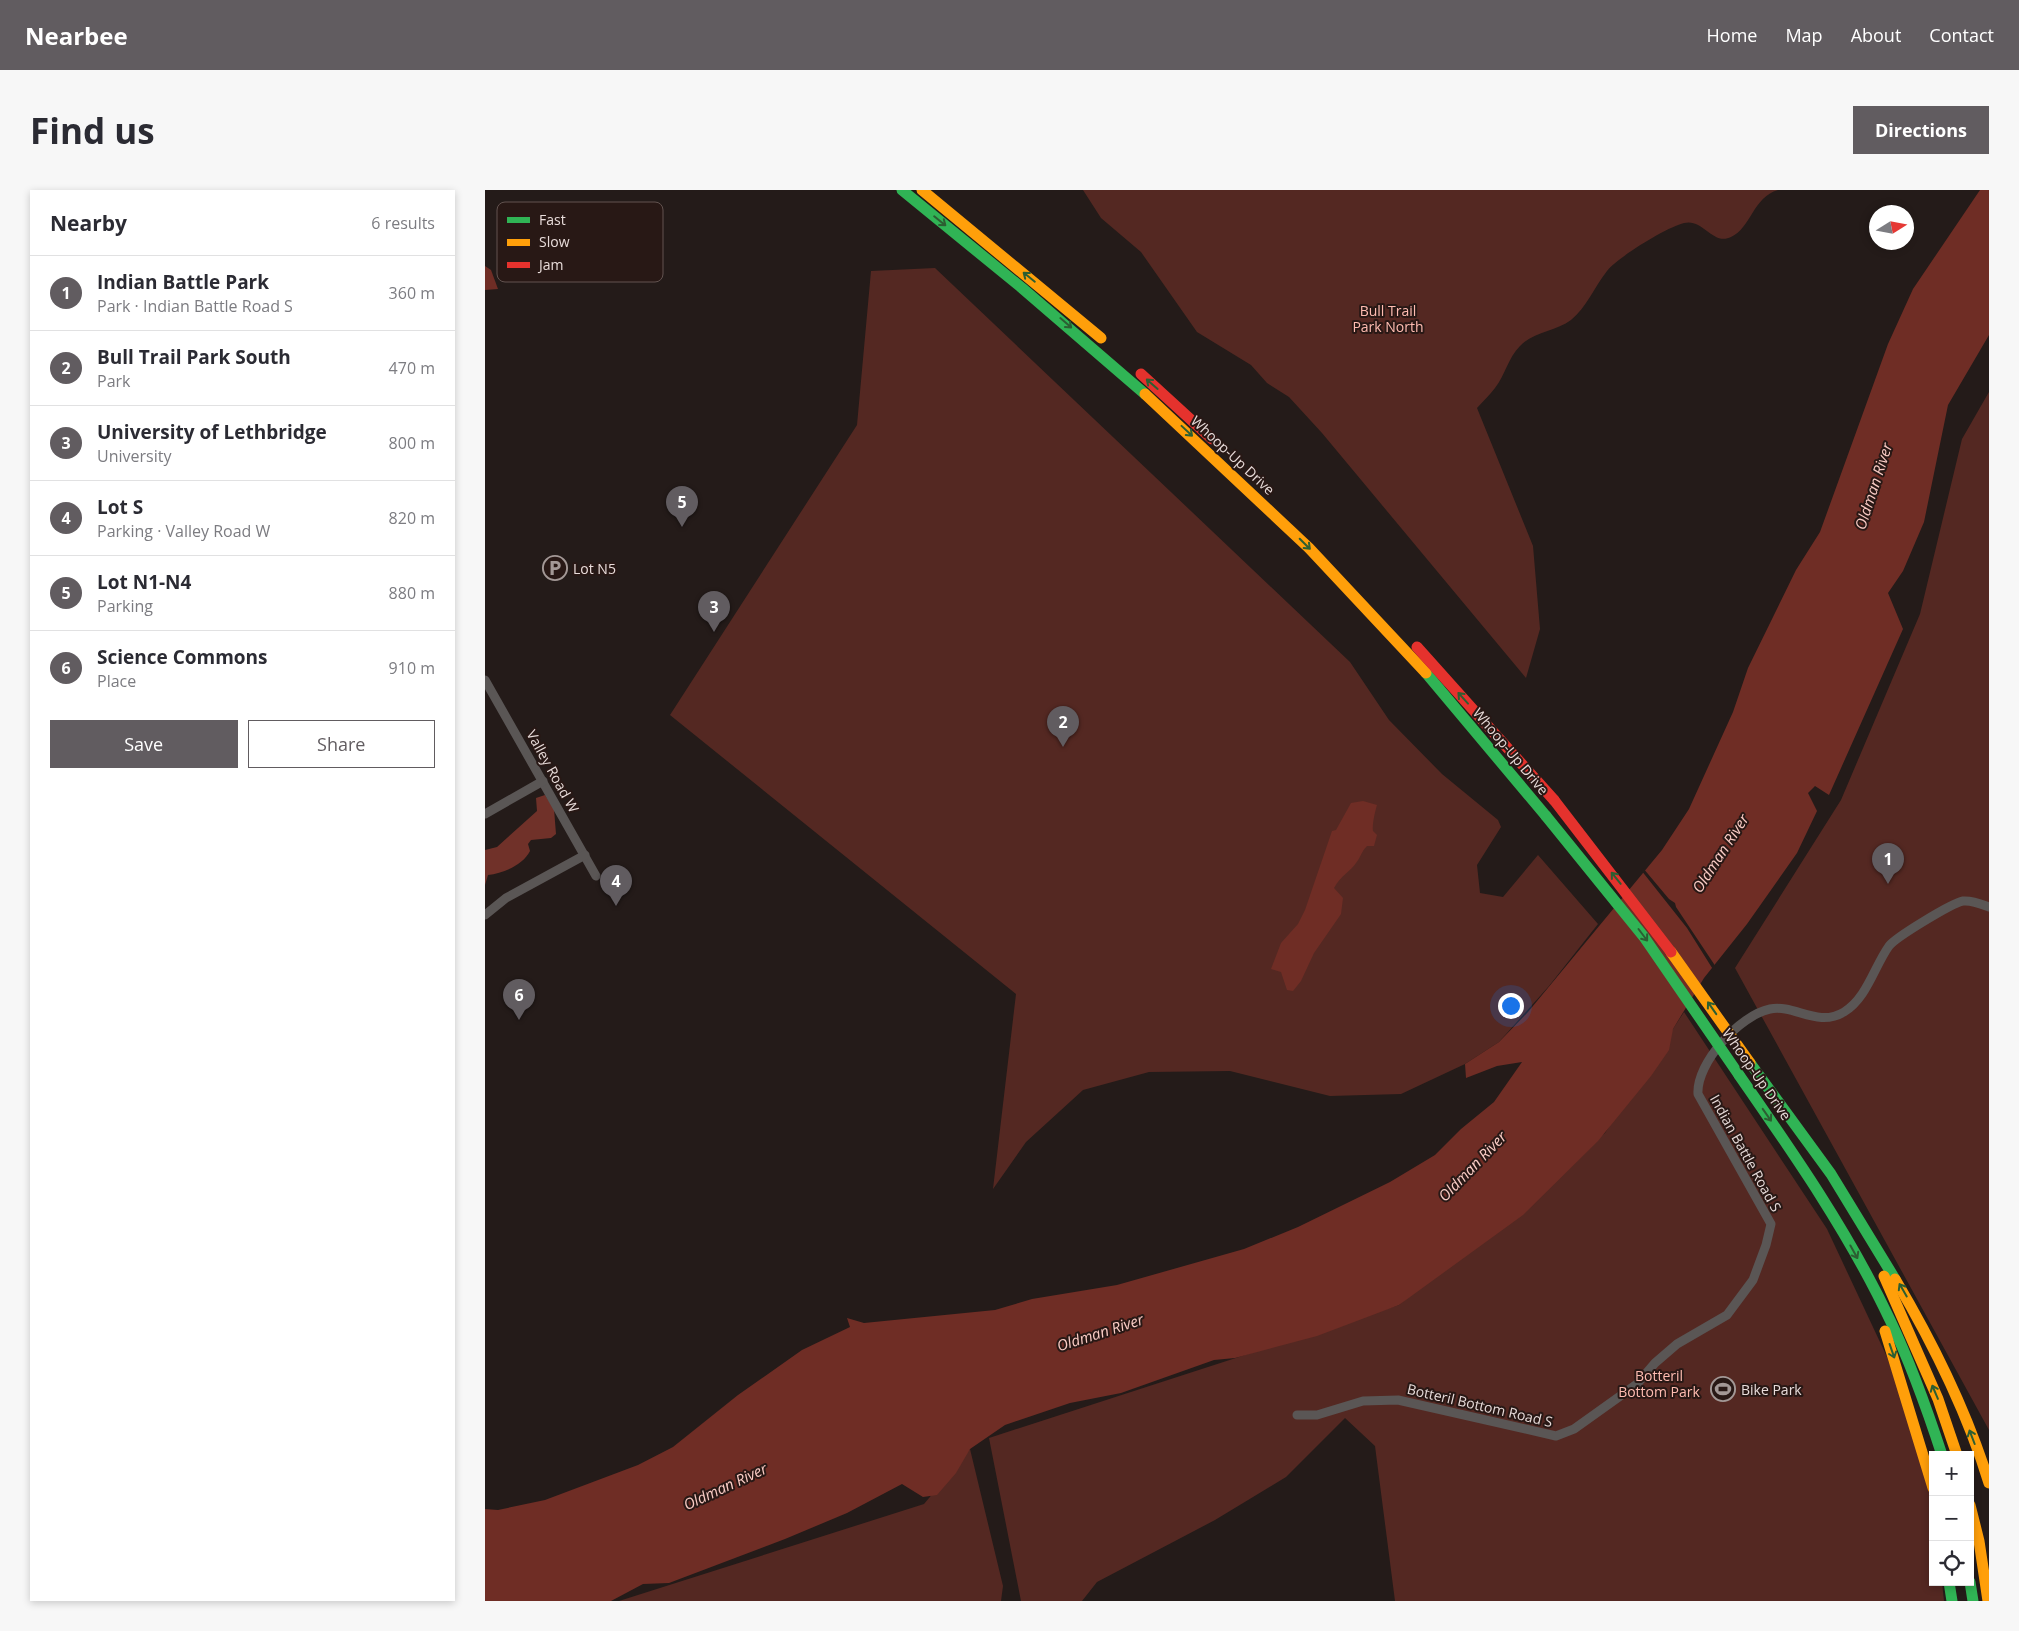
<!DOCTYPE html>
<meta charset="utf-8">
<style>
body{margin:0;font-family:"Open Sans",sans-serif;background:#f7f7f7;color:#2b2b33}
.controls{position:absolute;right:15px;bottom:15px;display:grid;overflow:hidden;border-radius:0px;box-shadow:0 2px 8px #0003}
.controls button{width:45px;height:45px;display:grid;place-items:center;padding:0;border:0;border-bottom:1px solid #e1e1e2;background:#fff;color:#2b2b33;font:25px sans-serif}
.compass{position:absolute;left:1384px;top:15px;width:45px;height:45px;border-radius:50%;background:#fff;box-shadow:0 2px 8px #0003;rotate:79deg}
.you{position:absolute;left:1025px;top:815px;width:18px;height:18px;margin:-12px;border:4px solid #fff;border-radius:50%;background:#1a73e8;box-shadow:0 0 0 8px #1a73e833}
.badge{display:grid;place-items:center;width:32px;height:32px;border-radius:50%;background:#615c60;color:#fff;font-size:16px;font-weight:700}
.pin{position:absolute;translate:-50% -41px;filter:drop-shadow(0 1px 2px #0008)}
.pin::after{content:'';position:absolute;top:26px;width:18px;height:15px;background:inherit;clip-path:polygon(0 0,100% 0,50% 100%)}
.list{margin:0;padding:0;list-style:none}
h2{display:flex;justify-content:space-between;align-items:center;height:65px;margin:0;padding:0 20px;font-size:21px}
h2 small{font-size:16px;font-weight:400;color:#7c7c81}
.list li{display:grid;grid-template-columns:32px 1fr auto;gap:15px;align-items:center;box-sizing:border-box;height:75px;padding:0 20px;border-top:1px solid #e1e1e2}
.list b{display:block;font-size:19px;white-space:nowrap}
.list p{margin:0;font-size:16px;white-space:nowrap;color:#7c7c81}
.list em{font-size:16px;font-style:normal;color:#7c7c81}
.actions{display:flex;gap:10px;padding:15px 20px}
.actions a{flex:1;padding:11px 0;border:1px solid #615c60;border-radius:0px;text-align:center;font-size:18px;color:#615c60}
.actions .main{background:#615c60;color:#fff}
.icon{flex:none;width:28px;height:28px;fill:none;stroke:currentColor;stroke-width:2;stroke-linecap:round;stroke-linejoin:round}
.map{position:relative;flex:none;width:1504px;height:1411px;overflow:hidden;border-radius:0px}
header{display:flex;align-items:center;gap:30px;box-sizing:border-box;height:70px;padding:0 25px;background:#615c60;color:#fff}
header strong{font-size:24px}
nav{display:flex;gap:28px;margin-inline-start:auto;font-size:18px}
.intro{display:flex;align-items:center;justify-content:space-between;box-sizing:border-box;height:120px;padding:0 30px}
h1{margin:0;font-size:35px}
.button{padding:12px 22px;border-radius:0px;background:#615c60;color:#fff;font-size:18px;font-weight:700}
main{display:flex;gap:30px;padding:0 30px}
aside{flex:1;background:#fff;border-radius:0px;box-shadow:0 2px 8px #0003}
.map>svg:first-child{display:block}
.green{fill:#542822}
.forest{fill:#703129}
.water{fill:#6f2d25}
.pier{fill:#241b19}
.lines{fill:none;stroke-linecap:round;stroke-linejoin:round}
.street{stroke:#5a5655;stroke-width:9}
.fast{stroke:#30b455;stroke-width:11}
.slow{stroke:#ff9f0a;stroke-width:11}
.jam{stroke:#e5322d;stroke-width:11}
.fast-bridge{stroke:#30b455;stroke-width:11}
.slow-bridge{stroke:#ff9f0a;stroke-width:11}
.jam-bridge{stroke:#e5322d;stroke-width:11}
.oneway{stroke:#2c5e32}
.labels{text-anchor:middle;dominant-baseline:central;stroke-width:4;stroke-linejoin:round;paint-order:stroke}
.park-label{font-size:14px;fill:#ffbcb1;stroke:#281815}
.street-label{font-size:14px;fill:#e8dcda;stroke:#281815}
.poi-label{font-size:14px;fill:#e8dcda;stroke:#281815;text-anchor:start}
.water-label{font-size:15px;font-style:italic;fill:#faccc5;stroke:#281815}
.key{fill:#281815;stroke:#625350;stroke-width:1}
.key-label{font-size:14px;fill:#e8dcda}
</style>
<header>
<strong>Nearbee</strong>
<nav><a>Home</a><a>Map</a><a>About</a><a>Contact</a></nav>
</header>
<div class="intro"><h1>Find us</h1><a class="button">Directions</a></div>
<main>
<aside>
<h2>Nearby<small>6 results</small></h2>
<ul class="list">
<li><span class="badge">1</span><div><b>Indian Battle Park</b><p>Park · Indian Battle Road S</p></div><em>360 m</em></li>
<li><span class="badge">2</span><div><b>Bull Trail Park South</b><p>Park</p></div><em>470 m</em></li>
<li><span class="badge">3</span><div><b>University of Lethbridge</b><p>University</p></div><em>800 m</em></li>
<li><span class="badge">4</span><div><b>Lot S</b><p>Parking · Valley Road W</p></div><em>820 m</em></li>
<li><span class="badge">5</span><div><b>Lot N1-N4</b><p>Parking</p></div><em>880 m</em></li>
<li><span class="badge">6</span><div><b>Science Commons</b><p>Place</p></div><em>910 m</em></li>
</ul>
<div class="actions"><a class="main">Save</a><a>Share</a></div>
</aside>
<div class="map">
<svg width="1504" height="1411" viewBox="0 0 1504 1411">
<rect width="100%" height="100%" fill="#241b19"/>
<g class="green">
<path d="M598,0H1293C1268,7 1266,38 1246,47C1228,56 1218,28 1199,33C1182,37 1133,67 1122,81C1110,96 1101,118 1086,130C1071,141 1048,142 1035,156C1023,168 1020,185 1010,198C1005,205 998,211 992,218L1048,356L1055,439L1041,488L837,243L804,207L782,193L766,175L712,142L656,62L616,28Z"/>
<path d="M450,78L865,472L904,530L957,584L1013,630L1016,637L992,675L995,703L1018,707L1053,665L1113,734L1064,796L1014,852L980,874L916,904L845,906L745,881L664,882L598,900L541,952L508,999L531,804L185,525L372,235L386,81Z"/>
<path d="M1504,202V1240L1250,778L1356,610L1435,424L1477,249Z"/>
<path d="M1199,822L1342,1039L1402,1167L1448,1299V1392H1457L1459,1411H910L890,1256L860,1228L801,1287L730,1330L612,1392L597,1411H536L504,1248L914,1115L1120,943Z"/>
<path d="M485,1259L518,1396L516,1411H134L439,1314Z"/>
</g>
<path class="forest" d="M60,605L69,619L71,644L66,648L46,650L43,654L45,661C38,675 19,683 3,685L0,695V660L12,657L52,621L51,608Z"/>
<g class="water">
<path d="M1495,0H1504V145L1463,215L1439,332L1418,381L1403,403L1418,439L1344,605L1330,596L1323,603L1332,621L1312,663L1262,734L1219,788L1188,839L1184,860L1166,886L1113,951L1038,1025L914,1115L832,1146L750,1168L729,1170L636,1203L585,1213L520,1235L485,1259L471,1283L452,1305L438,1307L417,1294L362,1323L300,1349L184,1393L158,1394L126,1411H0V1319L13,1320L60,1310L153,1275L188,1257L253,1205L317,1160L365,1137L362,1128L379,1133L510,1120L547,1109L632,1095L759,1059L813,1037L905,992L950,965L976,939L1009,912L1037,872L1012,876L981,888L980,874L1014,852L1043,822L1177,660L1204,619L1248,522L1263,478L1311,380L1335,342L1403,154L1428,99Z"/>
<path d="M0,76L6,80L13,99L0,100Z"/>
<path d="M878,611L892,615C890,622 887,634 888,641L892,645L889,656H882C876,662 876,667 871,673C866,681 856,685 849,698L858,708L856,724L829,763L816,791L808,801L802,800L796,782L786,779L796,753L813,734L820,720L847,641L851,640L866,613Z"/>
</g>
<path class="pier" d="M1158,678L1184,709L1190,713L1191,717L1229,774L1231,778L1229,781L1202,738L1156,680Z"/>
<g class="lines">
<g class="street">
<path d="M0,490L111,686"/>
<path d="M0,624L58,591"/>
<path d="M0,725L21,708L100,665"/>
<path d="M812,1225H832L878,1211L913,1210L1071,1246L1089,1239L1152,1194L1170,1173L1192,1154L1242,1125L1268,1090L1281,1055L1286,1034L1213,904C1211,873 1255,825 1285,819C1310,814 1332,838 1359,822C1382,808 1389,777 1404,756C1411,747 1467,713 1478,711C1487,710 1496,714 1504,717"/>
</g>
<g class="fast">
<path d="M417,0L537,98L660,204"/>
<path d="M941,483L1061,626"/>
<path d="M1265,873L1346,984L1410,1089"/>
<path d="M1254,885C1309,964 1364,1043 1405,1130C1426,1174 1442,1219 1457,1265"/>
<path d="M1464,1392L1467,1411"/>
<path d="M1485,1392L1488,1411"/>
</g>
<g class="slow">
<path d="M437,0L616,148"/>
<path d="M660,204L824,358L941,483"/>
<path d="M1399,1086L1453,1209L1472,1265"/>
<path d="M1410,1089C1448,1153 1482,1222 1504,1293"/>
<path d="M1400,1141L1448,1298"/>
<path d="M1485,1315L1494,1351L1503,1411"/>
</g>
<g class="jam">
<path d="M656,184L727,249"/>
<path d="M932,457L1069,610"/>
</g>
<path class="fast-bridge" d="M1061,626L1159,747L1254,885"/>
<path class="slow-bridge" d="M1186,762L1265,873"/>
<path class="jam-bridge" d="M1069,610L1186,762"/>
</g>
<defs><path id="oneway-shaft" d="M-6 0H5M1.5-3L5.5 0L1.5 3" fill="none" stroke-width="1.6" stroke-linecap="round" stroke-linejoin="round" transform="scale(1.25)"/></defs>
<g class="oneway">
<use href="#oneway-shaft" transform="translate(455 31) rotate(39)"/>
<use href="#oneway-shaft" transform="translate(544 87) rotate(-141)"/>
<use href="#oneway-shaft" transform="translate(581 133) rotate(41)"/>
<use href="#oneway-shaft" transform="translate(667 194) rotate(-139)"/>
<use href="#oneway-shaft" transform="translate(702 241) rotate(43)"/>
<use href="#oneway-shaft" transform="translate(820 354) rotate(45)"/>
<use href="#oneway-shaft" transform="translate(978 508) rotate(-132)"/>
<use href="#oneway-shaft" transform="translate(1131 688) rotate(-129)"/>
<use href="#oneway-shaft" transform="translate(1158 745) rotate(53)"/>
<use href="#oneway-shaft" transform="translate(1227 818) rotate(-125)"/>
<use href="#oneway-shaft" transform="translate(1282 925) rotate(55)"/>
<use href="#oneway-shaft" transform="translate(1369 1062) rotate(61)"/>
<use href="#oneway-shaft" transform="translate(1418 1100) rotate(-120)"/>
<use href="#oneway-shaft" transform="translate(1407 1161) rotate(71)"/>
<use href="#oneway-shaft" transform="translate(1450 1202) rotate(-113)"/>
<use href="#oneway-shaft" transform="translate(1487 1247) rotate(-111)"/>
</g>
<defs>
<symbol id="parking-ring" viewBox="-11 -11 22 22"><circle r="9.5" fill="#281815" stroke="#a39896" stroke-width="1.5"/><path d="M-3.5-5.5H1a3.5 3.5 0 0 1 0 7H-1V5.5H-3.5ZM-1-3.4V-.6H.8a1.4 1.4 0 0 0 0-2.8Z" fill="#a39896"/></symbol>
<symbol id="stadium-ring" viewBox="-11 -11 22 22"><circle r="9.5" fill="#281815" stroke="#a39896" stroke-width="1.5"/><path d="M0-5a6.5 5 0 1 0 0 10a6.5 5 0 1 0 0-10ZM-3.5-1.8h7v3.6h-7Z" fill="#a39896"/></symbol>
</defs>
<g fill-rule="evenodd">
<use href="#parking-ring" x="56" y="364" width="28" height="28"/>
<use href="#stadium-ring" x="1224" y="1185" width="28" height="28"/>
</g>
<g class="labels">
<g class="park-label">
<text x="903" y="120">Bull Trail<tspan x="903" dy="16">Park North</tspan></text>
<text x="1174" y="1185">Botteril<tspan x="1174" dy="16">Bottom Park</tspan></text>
</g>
<g class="street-label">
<text transform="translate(748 265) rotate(43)">Whoop-Up Drive</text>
<text transform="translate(1026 561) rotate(50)">Whoop-Up Drive</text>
<text transform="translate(68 581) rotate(61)">Valley Road W</text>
<text transform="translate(1272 884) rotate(55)">Whoop-Up Drive</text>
<text transform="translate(1261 963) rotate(61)">Indian Battle Road S</text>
<text transform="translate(995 1215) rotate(13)">Botteril Bottom Road S</text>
</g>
<g class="poi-label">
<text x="88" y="378">Lot N5</text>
<text x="1256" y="1199">Bike Park</text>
</g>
<g class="water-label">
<text transform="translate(1388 296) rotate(-72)">Oldman River</text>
<text transform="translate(1235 663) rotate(-57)">Oldman River</text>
<text transform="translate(987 976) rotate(-46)">Oldman River</text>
<text transform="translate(615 1142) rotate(-18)">Oldman River</text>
<text transform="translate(240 1296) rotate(-25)">Oldman River</text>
</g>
</g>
<rect x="12" y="12" width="166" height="80" rx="8" class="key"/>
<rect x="22" y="27" width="23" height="6" fill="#30b455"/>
<rect x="22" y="49" width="23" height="7" fill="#ff9f0a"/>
<rect x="22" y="72" width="23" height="6" fill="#e5322d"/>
<g class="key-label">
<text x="54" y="35">Fast</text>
<text x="54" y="57">Slow</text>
<text x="54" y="80">Jam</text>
</g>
</svg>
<div class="controls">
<button>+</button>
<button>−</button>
<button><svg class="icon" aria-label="locate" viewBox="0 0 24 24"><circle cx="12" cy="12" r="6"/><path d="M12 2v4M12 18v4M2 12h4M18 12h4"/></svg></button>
</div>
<svg class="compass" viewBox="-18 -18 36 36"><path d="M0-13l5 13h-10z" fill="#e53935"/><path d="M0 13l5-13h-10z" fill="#7c7c81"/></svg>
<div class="you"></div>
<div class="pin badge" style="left:1403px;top:694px">1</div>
<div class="pin badge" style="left:578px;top:557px">2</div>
<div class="pin badge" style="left:229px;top:442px">3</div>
<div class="pin badge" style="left:131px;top:716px">4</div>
<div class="pin badge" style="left:197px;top:337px">5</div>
<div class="pin badge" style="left:34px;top:830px">6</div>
</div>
</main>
